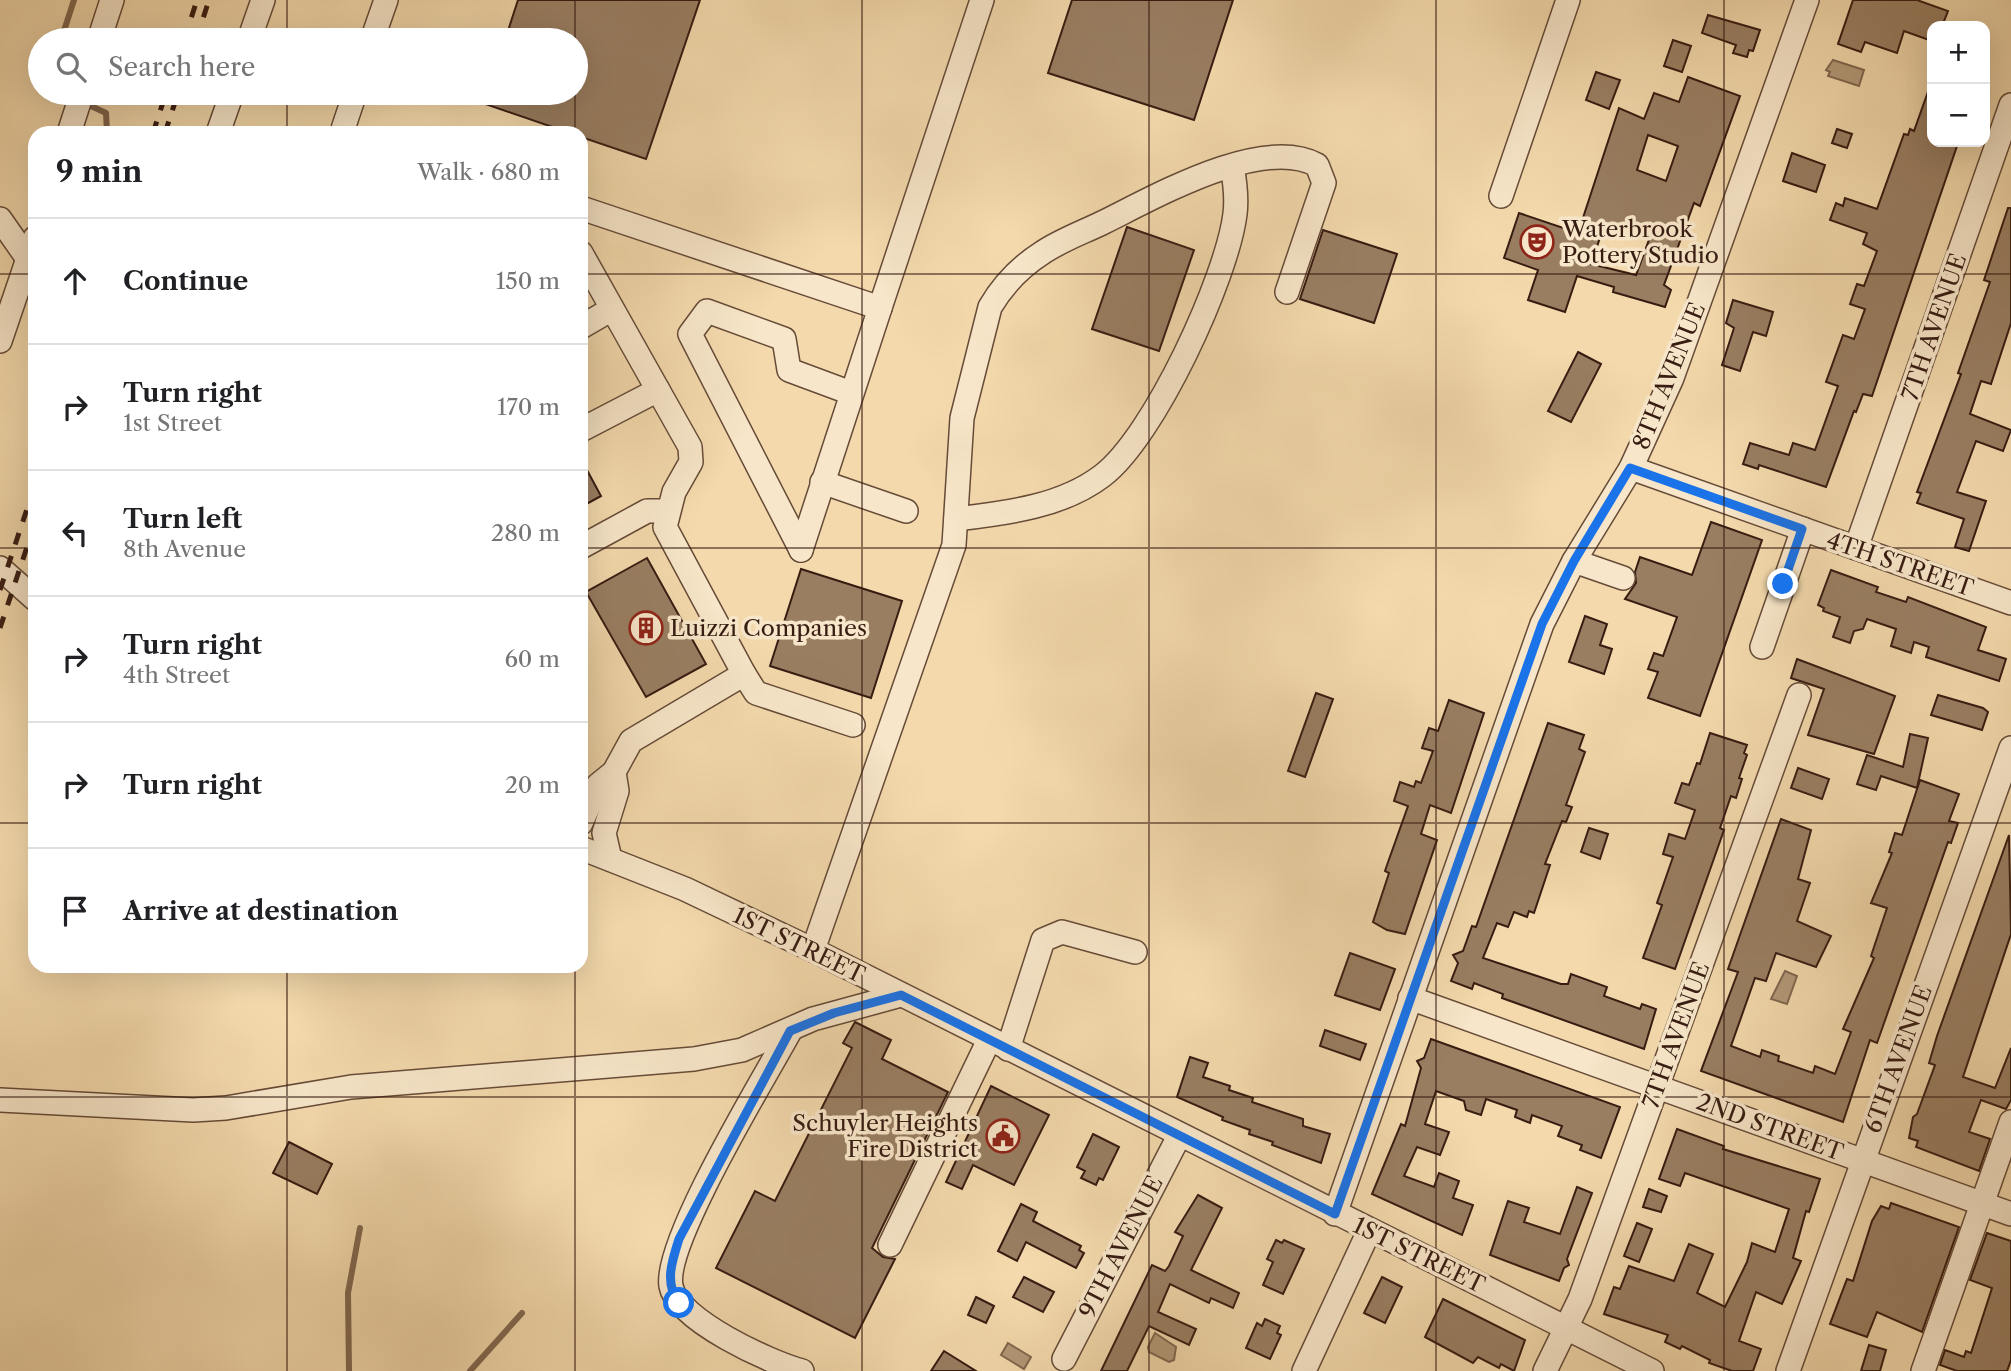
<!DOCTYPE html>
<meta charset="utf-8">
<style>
body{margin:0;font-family:"Libre Caslon Text",serif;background:#f6f6f6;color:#202124}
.controls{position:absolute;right:21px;top:21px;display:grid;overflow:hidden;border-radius:14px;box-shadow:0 7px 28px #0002}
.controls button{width:63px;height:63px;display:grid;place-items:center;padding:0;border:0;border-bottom:2px solid #e0e0e0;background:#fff;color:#202124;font:35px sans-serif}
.stop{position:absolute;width:21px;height:21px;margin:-16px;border:5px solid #1a73e8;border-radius:50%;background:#fff}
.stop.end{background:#1a73e8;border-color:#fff;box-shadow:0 2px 7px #0008}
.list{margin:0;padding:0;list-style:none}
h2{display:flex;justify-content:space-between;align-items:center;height:91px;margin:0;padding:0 28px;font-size:30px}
h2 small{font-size:23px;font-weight:400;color:#757577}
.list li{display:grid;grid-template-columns:46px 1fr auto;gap:21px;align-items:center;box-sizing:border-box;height:126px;padding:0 28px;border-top:2px solid #e0e0e0}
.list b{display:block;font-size:26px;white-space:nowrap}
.list p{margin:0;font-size:23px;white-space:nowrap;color:#757577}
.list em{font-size:23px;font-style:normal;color:#757577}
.icon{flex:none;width:38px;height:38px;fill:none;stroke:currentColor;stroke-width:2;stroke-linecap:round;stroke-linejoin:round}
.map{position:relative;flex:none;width:2011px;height:1371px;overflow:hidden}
.search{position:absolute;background:#fff;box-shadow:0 7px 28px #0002;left:28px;top:28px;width:560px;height:77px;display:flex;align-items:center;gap:18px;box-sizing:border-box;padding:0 24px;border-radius:38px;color:#757577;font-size:26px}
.panel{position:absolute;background:#fff;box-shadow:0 7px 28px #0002;left:28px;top:126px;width:560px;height:847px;border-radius:21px}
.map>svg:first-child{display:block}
.water{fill:#b39978;stroke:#81674f;stroke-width:2}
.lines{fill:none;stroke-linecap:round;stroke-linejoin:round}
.stream{stroke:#81674f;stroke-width:6}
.building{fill:#997e62;stroke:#371c12;stroke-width:2;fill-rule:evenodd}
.minor-casing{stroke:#664b38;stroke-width:26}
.minor{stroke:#f7e6c9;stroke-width:23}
.rail{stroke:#371c12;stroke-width:5;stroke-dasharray:12 12;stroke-linecap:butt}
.route{stroke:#1a73e8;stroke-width:9}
.grid{fill:none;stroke:#371c12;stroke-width:2;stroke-opacity:0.55}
.labels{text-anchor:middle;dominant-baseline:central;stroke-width:7;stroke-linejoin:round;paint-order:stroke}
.poi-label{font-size:23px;fill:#371c12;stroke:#f7e6c9;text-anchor:start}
.street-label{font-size:23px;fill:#371c12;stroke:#f7e6c9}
</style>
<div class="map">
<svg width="2011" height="1371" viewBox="0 0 2011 1371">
<rect width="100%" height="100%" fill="#f3d9ac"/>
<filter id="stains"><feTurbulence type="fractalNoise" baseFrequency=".00286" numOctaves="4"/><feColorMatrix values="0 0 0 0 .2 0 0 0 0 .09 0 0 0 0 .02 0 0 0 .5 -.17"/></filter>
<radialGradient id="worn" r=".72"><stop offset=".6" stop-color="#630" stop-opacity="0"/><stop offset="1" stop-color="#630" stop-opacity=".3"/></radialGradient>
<g class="water">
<path d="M1833,60L1864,70L1859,86L1828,76L1830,72L1826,70Z"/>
<path d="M1785,971L1797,976L1787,1004L1771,999Z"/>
<path d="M1155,1333L1176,1347L1174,1360L1169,1362L1149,1352L1148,1347Z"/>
<path d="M1008,1343L1031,1357L1024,1369L1001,1355Z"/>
</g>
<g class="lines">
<g class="stream">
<path d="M61,40L74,0"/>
<path d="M52,93L56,98"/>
<path d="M91,106L106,113L107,133"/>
<path d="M349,1371L348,1293L360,1228"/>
<path d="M470,1371L522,1313"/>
</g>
</g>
<g class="building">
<path d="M518,0H700L646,159L581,137V133H570L459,95L460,93H576V40H505Z"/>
<path d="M1072,0H1233L1194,120L1048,73Z"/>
<path d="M1853,0H1917L1948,11L1942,26H1932V41L1904,31L1897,53L1865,42L1861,52L1838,44Z"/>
<path d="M1708,15L1760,30L1753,51L1749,50L1747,57L1733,53L1736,45L1702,33Z"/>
<path d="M1673,40L1691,46L1682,72L1664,66Z"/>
<path d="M1596,72L1620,80L1609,109L1586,100Z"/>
<path d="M1688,77L1740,96L1700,206L1694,203L1664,285L1671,290L1665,307L1613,292L1614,287L1577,276L1565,312L1528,300L1538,270L1504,258L1519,213L1578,233L1619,108L1644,119L1654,93L1679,102ZM1648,135L1678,146L1666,181L1637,170ZM1615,224L1650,237L1636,275L1591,264L1602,232L1611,235Z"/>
<path d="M1930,86H1932V142L1957,146L1872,396L1863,394L1856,412L1854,411L1826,487L1759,465L1758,469L1743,464L1750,443L1789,455L1793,443L1815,450L1838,386L1826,382L1843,335L1854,339L1865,309L1850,304L1857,284L1864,286L1877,251L1863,244L1867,233L1830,220L1836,203L1843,206L1845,198L1877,209L1904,134L1908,135L1910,129L1914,131Z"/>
<path d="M1837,129L1852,134L1847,148L1832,143Z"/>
<path d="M1792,153L1825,165L1816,192L1783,181Z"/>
<path d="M2008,208H2011V323L1991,384L1981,381L1970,414L2011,430L2003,451L1976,441L1957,492L1986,501L1969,551L1955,547L1964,519L1917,503L1921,493L1917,492L1961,374L1958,373L1990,282L1984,280Z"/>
<path d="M1127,227L1194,250L1159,351L1092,329Z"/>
<path d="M1323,230L1397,254L1374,323L1300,299Z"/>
<path d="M1733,300L1773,312L1766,336L1753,332L1740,371L1722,365L1734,328L1726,323Z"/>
<path d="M1578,352L1601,364L1571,422L1548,411Z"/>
<path d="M581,459L601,496L581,507Z"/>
<path d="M1711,522L1762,540L1700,716L1648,698L1658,672L1648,669L1654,653L1663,656L1677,617L1625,599L1636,583L1635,572L1640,557L1692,575Z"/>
<path d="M647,558L706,664L646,697L586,592Z"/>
<path d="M801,569L902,601L871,698L770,666Z"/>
<path d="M1831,570L1878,587L1876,592L1906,602L1908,597L1986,627L1978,650L2006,659L1999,681L1926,657L1929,647L1914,642L1911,653L1891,646L1896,629L1867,619L1863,629L1854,631L1850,643L1833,637L1840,617L1823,611L1824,608L1818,605Z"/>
<path d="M1585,616L1607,624L1600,645L1612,649L1604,674L1569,662Z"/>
<path d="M1797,659L1895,696L1874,754L1808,735L1824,689L1791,678Z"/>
<path d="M1316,693L1333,699L1305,777L1288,771Z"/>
<path d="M1938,695L1983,708L1988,712L1982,730L1931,715Z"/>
<path d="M1449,700L1484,713L1451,813L1430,805L1421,834L1437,840L1405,934L1387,930L1373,922L1389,873L1385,871L1387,865L1408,806L1394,801L1400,782L1414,787L1416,781L1421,783L1433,751L1422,748L1429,728L1438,731Z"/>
<path d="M1548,723L1584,735L1579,749L1585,752L1566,805L1572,807L1566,822L1562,821L1545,864L1550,865L1534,913L1529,911L1527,917L1514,912L1508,927L1497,923L1483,958L1561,984H1568L1571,974L1607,987L1604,996L1640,1009L1642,1004L1656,1009L1644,1049L1502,998L1503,994L1474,983L1472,989L1451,981L1458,963L1453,955L1463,951L1472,926L1476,927Z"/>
<path d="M1710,733L1747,745L1744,753L1747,755L1739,778L1742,779L1736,798L1731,796L1720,828L1724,830L1675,969L1643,958L1662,905L1657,903L1673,857L1663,854L1669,834L1685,839L1695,810L1675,803L1682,783L1689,785L1697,763L1700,764Z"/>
<path d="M1910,734L1928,738L1917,788L1881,776L1876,790L1857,784L1867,755L1903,767Z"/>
<path d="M1798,768L1829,779L1822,799L1791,788Z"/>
<path d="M1920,780L1959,794L1949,821L1958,823L1951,843L1948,842L1877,1043L1870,1040L1843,1122L1701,1071L1738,972L1728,969L1781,819L1811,830L1798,879L1810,883L1797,921L1831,936L1816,967L1776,953L1766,981L1755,978L1731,1046L1760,1057L1762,1050L1779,1056L1778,1061L1813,1073L1815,1066L1835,1074L1851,1032L1843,1029L1874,958L1871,956L1887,908L1871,903L1892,853L1889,852L1895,833L1902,835Z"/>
<path d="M1589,828L1608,834L1600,859L1581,852Z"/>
<path d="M2009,835L2011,934L1963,1077L1995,1088L2011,1048V1100L2006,1109L1981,1100L1969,1132L1990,1139L1979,1171L1916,1147L1918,1141L1909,1138L1913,1117L1917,1114L1935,1065L1929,1063L1937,1036Z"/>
<path d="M1350,953L1395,969L1380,1010L1335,995Z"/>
<path d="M855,1022L891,1040L882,1059L948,1092L872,1248L883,1257L895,1259L855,1338L716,1268L755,1191L775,1201L852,1048L843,1043Z"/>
<path d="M1325,1030L1366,1044L1360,1060L1320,1046Z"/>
<path d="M1431,1039L1620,1107L1601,1158L1580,1150L1582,1145L1558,1136L1562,1126L1532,1115L1530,1123L1515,1117L1517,1110L1486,1099L1481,1115L1466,1110L1464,1101L1436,1091L1425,1124L1449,1132L1440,1155L1417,1147L1404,1176L1434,1187L1439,1173L1459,1181L1453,1198L1473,1205L1462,1235L1372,1194L1401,1124L1405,1126L1421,1068L1417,1061L1424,1058Z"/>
<path d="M1190,1057L1208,1063L1203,1077L1230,1086L1229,1090L1253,1098L1252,1102L1303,1119V1126L1330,1134L1321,1163L1272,1145L1273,1142L1249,1134L1250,1130L1222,1120L1223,1117L1177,1097Z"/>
<path d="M991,1086L1049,1115L1014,1185L973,1165L962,1189L946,1182Z"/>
<path d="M1677,1129L1724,1146L1723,1149L1820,1179L1809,1212L1806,1211L1793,1258L1801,1261L1782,1304L1756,1292L1739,1341L1761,1349L1753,1371H1732L1709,1363L1710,1360L1682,1346L1680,1349L1665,1342L1668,1335L1604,1314L1614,1287L1620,1289L1629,1266L1674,1281L1689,1244L1713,1254L1697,1293L1725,1307L1747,1262L1752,1243L1775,1252L1789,1209L1685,1173L1680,1186L1659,1179Z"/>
<path d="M1093,1134L1119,1147L1103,1180L1099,1178L1096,1185L1081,1178L1085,1171L1077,1167Z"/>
<path d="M289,1142L332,1164L317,1194L273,1173Z"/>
<path d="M1577,1187L1592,1193L1567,1259L1569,1265L1564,1268L1559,1281L1490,1255L1508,1201L1529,1208L1524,1222L1560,1234Z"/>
<path d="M1649,1189L1667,1196L1661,1212L1643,1207Z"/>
<path d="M1198,1195L1222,1208L1191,1270L1239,1293L1233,1308L1211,1298L1209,1303L1170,1284L1158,1312L1196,1329L1189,1345L1149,1326L1127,1371H1101L1152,1265L1165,1271L1169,1266L1183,1236L1175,1232Z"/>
<path d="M1891,1203L1959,1227L1922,1332L1877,1312L1867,1337L1830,1324L1847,1279L1853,1281L1872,1221L1881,1206L1889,1209Z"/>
<path d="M1021,1204L1037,1212L1033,1221L1081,1246L1079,1250L1084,1253L1076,1268L1026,1242L1017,1261L998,1251Z"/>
<path d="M1637,1223L1652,1229L1639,1262L1624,1256Z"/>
<path d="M1987,1233L2011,1241V1360L2007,1371H1957L1940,1365L1945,1350L1964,1357L1966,1351L1971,1353L1992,1288L1970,1280Z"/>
<path d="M1276,1240L1282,1243L1284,1240L1304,1249L1283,1294L1263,1285L1273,1262L1267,1259Z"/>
<path d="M1024,1277L1054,1292L1043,1312L1013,1297Z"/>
<path d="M1382,1277L1402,1287L1385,1323L1364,1313Z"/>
<path d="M976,1297L994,1306L986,1323L968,1315Z"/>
<path d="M1443,1299L1525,1340L1514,1371L1501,1364L1499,1368L1478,1357L1473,1363L1425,1337Z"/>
<path d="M1265,1319L1280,1326L1277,1333L1281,1335L1270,1359L1246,1348L1257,1323L1262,1326Z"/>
<path d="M1869,1345L1886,1350L1880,1371H1861Z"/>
<path d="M944,1351L976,1371H931Z"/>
</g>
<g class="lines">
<defs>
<g id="minor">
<path d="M99,40L112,0"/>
<path d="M249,40L263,0"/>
<path d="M372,40L386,0"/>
<path d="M343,129L355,93"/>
<path d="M69,133L82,93"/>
<path d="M218,133L232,93"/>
<path d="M1501,196L1568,0"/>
<path d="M581,208L880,308L982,0"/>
<path d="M0,219L28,259"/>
<path d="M581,253L690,447L691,462L674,492L665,527L744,674"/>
<path d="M581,327L612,309"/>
<path d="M0,341L35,238"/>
<path d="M581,430L658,390"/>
<path d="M1631,468L2011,603"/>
<path d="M822,482L906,511"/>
<path d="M956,519C1006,513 1061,507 1102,476C1154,437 1227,278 1235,214C1237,198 1235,182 1232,166"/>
<path d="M581,547L647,511H667"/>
<path d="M1856,548L2011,105"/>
<path d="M801,550L690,334L707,311L784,339L789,370L851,393"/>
<path d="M801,550L880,308"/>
<path d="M1574,561L1623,578"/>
<path d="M0,568L35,599"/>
<path d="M1762,647L1803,529"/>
<path d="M581,823L598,785L614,772L631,741L744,674L756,693L853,725"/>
<path d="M581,848L685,889L813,950L1652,1371"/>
<path d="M610,859L604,833L617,791L614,772"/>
<path d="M813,950L954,545L962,418L990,307C1003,285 1020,267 1042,253C1061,240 1084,232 1104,222C1155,197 1262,135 1317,165L1324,183L1287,292"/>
<path d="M1410,998L2011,1214"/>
<path d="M790,1031C765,1077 663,1243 671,1286C677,1320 771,1363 802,1371"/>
<path d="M1008,1049L1043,940L1062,932L1135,952"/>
<path d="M0,1100L193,1110L226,1108L351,1087L694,1059L742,1050L813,1019L901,995"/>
<path d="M1335,1214L1542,624L1574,561L1631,468L1672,378L1807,0"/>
<path d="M890,1245L989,1040"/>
<path d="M1064,1359L1179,1136"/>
<path d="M1304,1371L1369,1231"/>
<path d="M1545,1371L1580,1299L1799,695"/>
<path d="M1788,1371L2011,748"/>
<path d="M1923,1371L2011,1122"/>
</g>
</defs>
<use href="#minor" class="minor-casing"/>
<use href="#minor" class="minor"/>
<g class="rail">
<path d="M184,40L197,0"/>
<path d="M196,40L209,0"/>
<path d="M153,133L166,93"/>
<path d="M165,133L178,93"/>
<path d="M0,590L35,485"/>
<path d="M0,628L35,523"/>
</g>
</g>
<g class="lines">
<path class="route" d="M679,1303C664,1283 672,1261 679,1239L790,1031L834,1013L901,995L1335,1214L1542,624L1574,561L1630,468L1802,529L1783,584"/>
</g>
<path class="grid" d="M287,0V40M575,0V40M862,0V1371M1149,0V1371M1436,0V1371M1724,0V1371M287,93V133M575,93V133M0,274H35M581,274H2011M0,548H35M581,548H2011M0,823H35M581,823H2011M287,966V1371M575,966V1371M0,1097H2011"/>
<defs>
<symbol id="theatre-ring" viewBox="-11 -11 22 22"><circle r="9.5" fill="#f7e6c9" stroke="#8f2418" stroke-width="1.5"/><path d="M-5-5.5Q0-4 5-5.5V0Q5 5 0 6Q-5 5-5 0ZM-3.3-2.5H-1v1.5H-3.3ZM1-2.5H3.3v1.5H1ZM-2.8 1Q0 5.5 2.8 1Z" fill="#8f2418"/></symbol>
<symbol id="building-ring" viewBox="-11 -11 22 22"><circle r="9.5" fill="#f7e6c9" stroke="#8f2418" stroke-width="1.5"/><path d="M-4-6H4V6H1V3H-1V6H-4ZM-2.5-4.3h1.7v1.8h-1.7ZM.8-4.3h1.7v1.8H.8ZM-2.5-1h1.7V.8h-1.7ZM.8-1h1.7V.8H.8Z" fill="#8f2418"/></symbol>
<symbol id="civic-ring" viewBox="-11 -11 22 22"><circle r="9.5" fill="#f7e6c9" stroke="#8f2418" stroke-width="1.5"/><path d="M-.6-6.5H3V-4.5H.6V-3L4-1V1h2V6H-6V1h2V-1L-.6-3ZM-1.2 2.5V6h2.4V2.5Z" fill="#8f2418"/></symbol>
</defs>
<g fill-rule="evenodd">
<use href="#theatre-ring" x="1518" y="223" width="38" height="38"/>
<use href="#building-ring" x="627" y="609" width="38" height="38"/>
<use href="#civic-ring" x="984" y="1117" width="38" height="38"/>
</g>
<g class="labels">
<g class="poi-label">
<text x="1562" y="229">Waterbrook<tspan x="1562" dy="26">Pottery Studio</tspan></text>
<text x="670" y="628">Luizzi Companies</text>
<text x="978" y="1123" text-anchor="end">Schuyler Heights<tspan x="978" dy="26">Fire District</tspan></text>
</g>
<g class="street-label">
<text transform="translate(1934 327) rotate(-71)">7TH AVENUE</text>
<text transform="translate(1669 376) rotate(-68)">8TH AVENUE</text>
<text transform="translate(1900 564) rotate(19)">4TH STREET</text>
<text transform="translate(799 945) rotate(26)">1ST STREET</text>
<text transform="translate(1676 1035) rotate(-70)">7TH AVENUE</text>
<text transform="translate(1898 1059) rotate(-70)">6TH AVENUE</text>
<text transform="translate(1770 1127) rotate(20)">2ND STREET</text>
<text transform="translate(1121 1247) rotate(-63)">9TH AVENUE</text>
<text transform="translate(1419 1255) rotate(26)">1ST STREET</text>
</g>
</g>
<rect width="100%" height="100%" filter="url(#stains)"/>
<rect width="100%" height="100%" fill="url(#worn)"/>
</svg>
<div class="controls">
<button>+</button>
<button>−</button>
</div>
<div class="stop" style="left:679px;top:1303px"></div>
<div class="stop end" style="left:1783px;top:584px"></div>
<div class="search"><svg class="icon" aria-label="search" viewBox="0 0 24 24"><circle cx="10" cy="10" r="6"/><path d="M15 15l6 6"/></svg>Search here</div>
<section class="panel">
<h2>9 min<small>Walk · 680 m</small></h2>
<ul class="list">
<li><svg class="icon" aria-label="ahead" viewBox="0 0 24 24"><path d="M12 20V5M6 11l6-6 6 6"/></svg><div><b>Continue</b></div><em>150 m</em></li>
<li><svg class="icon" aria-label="right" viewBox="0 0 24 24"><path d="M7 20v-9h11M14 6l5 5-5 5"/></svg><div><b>Turn right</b><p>1st Street</p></div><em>170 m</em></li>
<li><svg class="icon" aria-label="left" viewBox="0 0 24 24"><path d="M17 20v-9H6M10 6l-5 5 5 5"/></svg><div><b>Turn left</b><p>8th Avenue</p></div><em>280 m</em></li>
<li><svg class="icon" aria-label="right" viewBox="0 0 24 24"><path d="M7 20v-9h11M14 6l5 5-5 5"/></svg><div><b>Turn right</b><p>4th Street</p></div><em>60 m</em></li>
<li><svg class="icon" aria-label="right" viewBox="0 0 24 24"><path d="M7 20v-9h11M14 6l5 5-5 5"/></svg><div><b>Turn right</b></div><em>20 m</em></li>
<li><svg class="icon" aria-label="arrive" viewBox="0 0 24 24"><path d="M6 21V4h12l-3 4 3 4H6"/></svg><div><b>Arrive at destination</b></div></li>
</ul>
</section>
</div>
